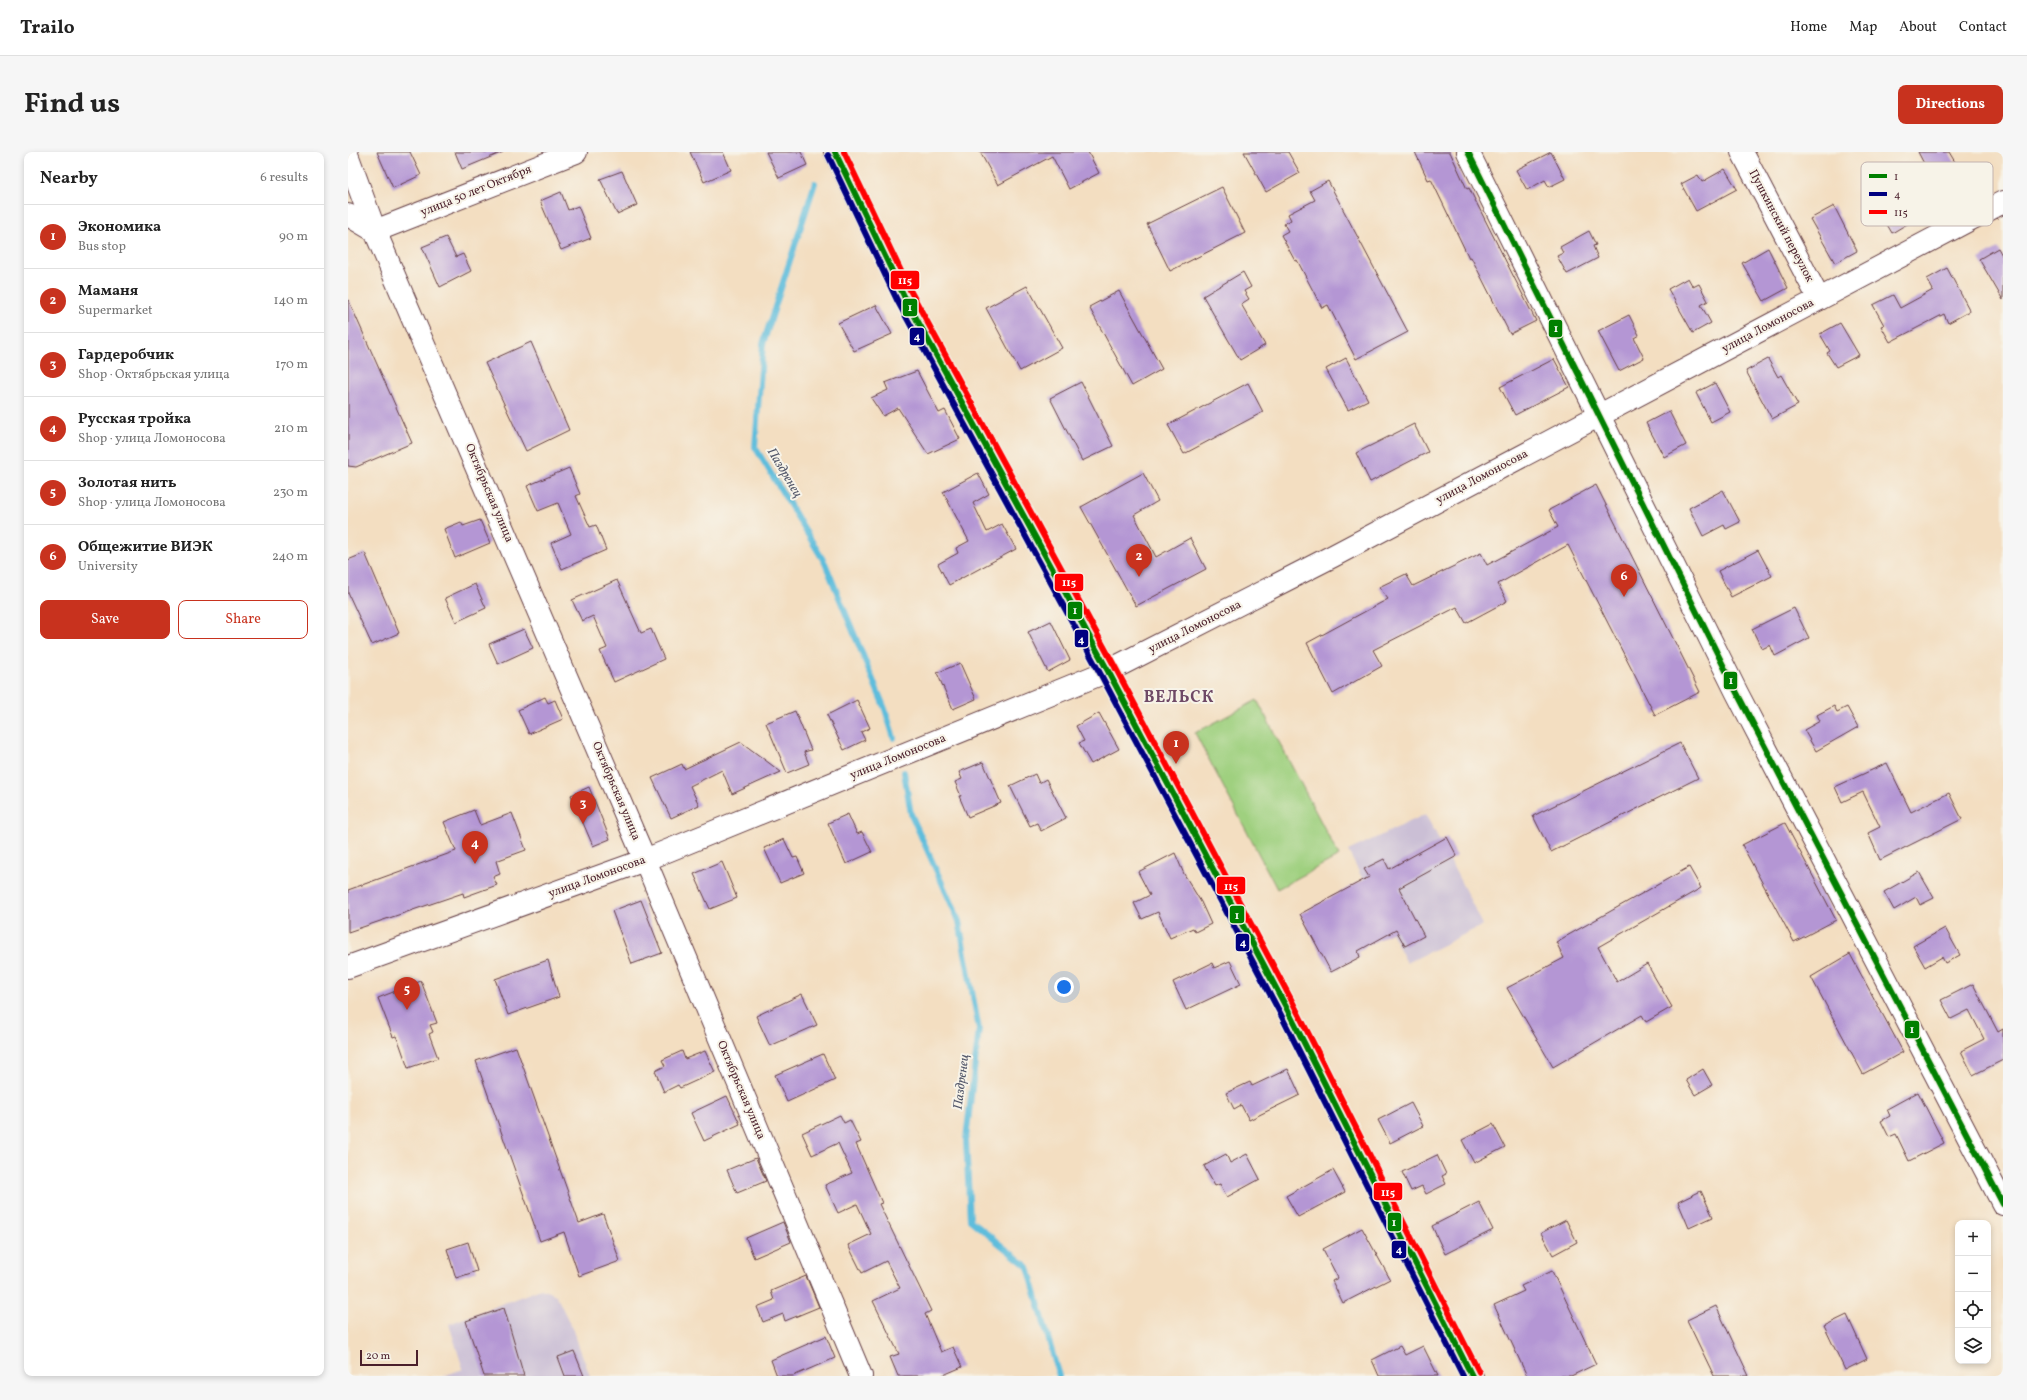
<!DOCTYPE html>
<meta charset="utf-8">
<style>
body{margin:0;font-family:Vollkorn,serif;background:#f6f6f6;color:#222}
.controls{position:absolute;right:12px;bottom:12px;display:grid;overflow:hidden;border-radius:8px;box-shadow:0 2px 6px #0003}
.controls button{width:36px;height:36px;display:grid;place-items:center;padding:0;border:0;border-bottom:1px solid #e0e0e0;background:#fff;color:#222;font:20px sans-serif}
.scale{position:absolute;left:12px;bottom:10px;width:58px;box-sizing:border-box;padding-left:4px;border:2px solid #4a1f2b;border-top:0;font-size:11px;line-height:14px;white-space:nowrap;color:#4a1f2b;-webkit-text-stroke:3px #f7f3e8;paint-order:stroke}
.you{position:absolute;left:716px;top:835px;width:14px;height:14px;margin:-10px;border:3px solid #fff;border-radius:50%;background:#1a73e8;box-shadow:0 0 0 6px #1a73e833}
.badge{display:grid;place-items:center;width:26px;height:26px;border-radius:50%;background:#c8321e;color:#fff;font-size:13px;font-weight:700}
.pin{position:absolute;translate:-50% -33px;filter:drop-shadow(0 1px 2px #0008)}
.pin::after{content:'';position:absolute;top:21px;width:14px;height:12px;background:inherit;clip-path:polygon(0 0,100% 0,50% 100%)}
.list{margin:0;padding:0;list-style:none}
h2{display:flex;justify-content:space-between;align-items:center;height:52px;margin:0;padding:0 16px;font-size:17px}
h2 small{font-size:13px;font-weight:400;color:#767676}
.list li{display:grid;grid-template-columns:26px 1fr auto;gap:12px;align-items:center;box-sizing:border-box;height:64px;padding:0 16px;border-top:1px solid #e0e0e0}
.list b{display:block;font-size:15px;white-space:nowrap}
.list p{margin:0;font-size:13px;white-space:nowrap;color:#767676}
.list em{font-size:13px;font-style:normal;color:#767676}
.actions{display:flex;gap:8px;padding:12px 16px}
.actions a{flex:1;padding:9px 0;border:1px solid #c8321e;border-radius:8px;text-align:center;font-size:14px;color:#c8321e}
.actions .main{background:#c8321e;color:#fff}
.icon{flex:none;width:22px;height:22px;fill:none;stroke:currentColor;stroke-width:2;stroke-linecap:round;stroke-linejoin:round}
.map{position:relative;flex:none;width:1655px;height:1224px;overflow:hidden;border-radius:8px}
header{display:flex;align-items:center;gap:24px;box-sizing:border-box;height:56px;padding:0 20px;background:#fff;border-bottom:1px solid #e0e0e0}
header strong{font-size:19px}
nav{display:flex;gap:22px;margin-inline-start:auto;font-size:14px}
.intro{display:flex;align-items:center;justify-content:space-between;box-sizing:border-box;height:96px;padding:0 24px}
h1{margin:0;font-size:28px}
.button{padding:10px 18px;border-radius:8px;background:#c8321e;color:#fff;font-size:14px;font-weight:700}
main{display:flex;gap:24px;padding:0 24px}
aside{flex:1;background:#fff;border-radius:8px;box-shadow:0 2px 6px #0003}
.map>svg:first-child{display:block}
.industrial{fill:#cbbfd5}
.green{fill:#9fd07f;stroke:#747855}
.lines{fill:none;stroke-linecap:round;stroke-linejoin:round}
.stream{stroke:#5ebddc;stroke-width:6}
.building{fill:#b496d4}
.minor-casing{stroke:#633c42;stroke-width:24}
.major-casing{stroke:#633c42;stroke-width:24}
.minor{stroke:#fff;stroke-width:22}
.major{stroke:#fff;stroke-width:22}
.bus-1-casing{stroke:#f7f3e8;stroke-width:9}
.bus-2-casing{stroke:#f7f3e8;stroke-width:9}
.bus-3-casing{stroke:#f7f3e8;stroke-width:9}
.bus-1{stroke:#008000;stroke-width:6}
.bus-2{stroke:#000080;stroke-width:6}
.bus-3{stroke:#f00;stroke-width:6}
.labels{text-anchor:middle;dominant-baseline:central;stroke-width:4;stroke-linejoin:round;paint-order:stroke}
.street-label{font-size:12px;fill:#4a1f2b;stroke:#f7f3e8}
.water-label{font-size:13px;font-style:italic;fill:#515669;stroke:#f7f3e8}
.district-label{font-size:16px;font-weight:bold;letter-spacing:1px;fill:#6f4966;stroke:#f7f3e8}
.key{fill:#f7f3e8;stroke:#c3b3af;stroke-width:1}
.key-label{font-size:11px;fill:#4a1f2b}
.line-badge{stroke:#f7f3e8;stroke-width:1.5}
.badge-label{font-size:11px;text-anchor:middle;font-weight:bold;fill:#fff}
</style>
<header>
<strong>Trailo</strong>
<nav><a>Home</a><a>Map</a><a>About</a><a>Contact</a></nav>
</header>
<div class="intro"><h1>Find us</h1><a class="button">Directions</a></div>
<main>
<aside>
<h2>Nearby<small>6 results</small></h2>
<ul class="list">
<li><span class="badge">1</span><div><b>Экономика</b><p>Bus stop</p></div><em>90 m</em></li>
<li><span class="badge">2</span><div><b>Маманя</b><p>Supermarket</p></div><em>140 m</em></li>
<li><span class="badge">3</span><div><b>Гардеробчик</b><p>Shop · Октябрьская улица</p></div><em>170 m</em></li>
<li><span class="badge">4</span><div><b>Русская тройка</b><p>Shop · улица Ломоносова</p></div><em>210 m</em></li>
<li><span class="badge">5</span><div><b>Золотая нить</b><p>Shop · улица Ломоносова</p></div><em>230 m</em></li>
<li><span class="badge">6</span><div><b>Общежитие ВИЭК</b><p>University</p></div><em>240 m</em></li>
</ul>
<div class="actions"><a class="main">Save</a><a>Share</a></div>
</aside>
<div class="map">
<svg width="1655" height="1224" viewBox="0 0 1655 1224">
<rect width="100%" height="100%" fill="#f7f3e8"/>
<filter id="ink" filterUnits="userSpaceOnUse"><feTurbulence type="fractalNoise" baseFrequency=".025" numOctaves="2"/><feDisplacementMap in="SourceGraphic" scale="8" xChannelSelector="R" yChannelSelector="G"/><feConvolveMatrix kernelMatrix="1 2 1 2 8 2 1 2 1" color-interpolation-filters="sRGB"/></filter>
<filter id="wash" filterUnits="userSpaceOnUse"><feTurbulence type="fractalNoise" baseFrequency=".012" numOctaves="4" result="noise"/><feDisplacementMap in="SourceGraphic" scale="16" xChannelSelector="R" yChannelSelector="G"/><feGaussianBlur stdDeviation="0.9" result="paint"/><feColorMatrix in="noise" values="0 0 0 0 0 0 0 0 0 0 0 0 0 0 0 0 0 1.4 0 .05"/><feComposite in="paint" operator="in"/></filter>
<g filter="url(#wash)">
<rect width="100%" height="100%" fill="#f3dec1"/>
<g class="industrial">
<path d="M1078,662L1135,773L1059,811L1000,699Z"/>
<path d="M193,1137L208,1143L224,1176L242,1224H95L115,1217L101,1172Z"/>
</g>
<path class="green" d="M909,548L991,704L929,737L847,581Z"/>
<g class="lines">
<g class="stream">
<path d="M467,31L415,192L407,295L477,411L537,557L546,586"/>
<path d="M556,620L563,662L611,769L631,877L618,987L622,1068L680,1115L711,1224"/>
</g>
</g>
<g id="blocks">
<g class="building">
<path d="M29,0H62L73,23L45,36Z"/>
<path d="M107,0H155L114,17Z"/>
<path d="M342,0H375L383,18L356,30Z"/>
<path d="M418,0H453L459,13L431,26Z"/>
<path d="M632,0H740L751,21L721,37L704,4L650,33Z"/>
<path d="M896,0H940L952,21L918,40Z"/>
<path d="M1067,0H1102L1119,37L1121,36L1188,169L1162,182L1123,105L1121,106L1083,27L1080,28Z"/>
<path d="M1203,0L1217,27L1201,35L1197,28L1179,38L1168,18Z"/>
<path d="M1570,0H1601L1610,15L1605,18L1619,43L1598,54Z"/>
<path d="M1377,17L1389,37L1348,59L1333,32L1350,23L1354,30Z"/>
<path d="M274,19L289,53L269,62L252,27Z"/>
<path d="M1551,28L1566,54L1558,58L1564,69L1544,81L1523,45Z"/>
<path d="M980,29L1060,180L1008,207L980,153L974,156L949,108L947,109L933,83L940,79L936,72L943,68L940,62L967,48L962,39Z"/>
<path d="M874,35L897,81L822,119L799,72Z"/>
<path d="M213,40L220,58L230,54L243,86L213,98L192,49Z"/>
<path d="M1486,54L1509,99L1487,111L1462,67Z"/>
<path d="M1241,79L1248,93L1245,94L1250,106L1219,122L1209,104L1215,101L1212,95Z"/>
<path d="M98,85L108,105L115,102L123,119L92,135L74,95Z"/>
<path d="M1420,96L1440,136L1416,149L1394,111Z"/>
<path d="M1650,96L1655,105V148L1631,107Z"/>
<path d="M1599,116L1622,159L1600,171L1596,162L1542,190L1533,174L1536,173L1525,153L1545,143L1552,156L1585,138L1579,127Z"/>
<path d="M895,120L903,135L896,139L901,147L893,152L917,193L892,208L855,144Z"/>
<path d="M1340,126L1345,135L1351,132L1360,149L1353,153L1363,171L1345,181L1320,137Z"/>
<path d="M679,134L714,196L672,219L638,156Z"/>
<path d="M771,139L814,217L784,234L741,155Z"/>
<path d="M0,147L64,291L8,315L0,314Z"/>
<path d="M528,153L544,182L506,199L490,171Z"/>
<path d="M1281,163L1291,183L1286,186L1296,206L1271,219L1250,179Z"/>
<path d="M1492,171L1511,203L1488,215L1479,201L1482,199L1472,182Z"/>
<path d="M183,190L221,278L178,299L137,211Z"/>
<path d="M998,206L1020,248L1000,258L978,217Z"/>
<path d="M1206,207L1221,235L1167,263L1152,235Z"/>
<path d="M1420,207L1430,225L1433,223L1450,253L1424,267L1398,219Z"/>
<path d="M569,219L591,261L597,258L612,287L580,302L550,256L535,264L523,246L540,238L537,231Z"/>
<path d="M733,230L765,294L734,309L702,246Z"/>
<path d="M900,231L915,260L836,302L820,273Z"/>
<path d="M1367,231L1382,260L1363,270L1348,241Z"/>
<path d="M1321,259L1338,293L1316,305L1298,271Z"/>
<path d="M1066,272L1080,300L1022,330L1008,301Z"/>
<path d="M221,316L232,342L228,344L242,375L248,373L258,398L214,417L203,391L223,382L210,351L190,359L179,334Z"/>
<path d="M630,321L641,342L625,351L639,380L654,372L668,397L601,433L590,412L610,401L608,396L621,389L595,340Z"/>
<path d="M795,321L810,349L786,363L808,405L842,386L858,417L788,454L733,355Z"/>
<path d="M1248,333L1352,540L1307,563L1220,393L1150,432L1159,449L1118,471L1109,455L1025,498L1034,514L985,542L959,491L1040,447L1031,435L1058,422L1065,434L1133,401L1139,413L1210,375L1201,358Z"/>
<path d="M1375,338L1392,370L1378,377L1376,373L1355,384L1341,356Z"/>
<path d="M132,368L142,391L107,406L96,377L113,370L115,374Z"/>
<path d="M1410,398L1424,424L1383,445L1370,419Z"/>
<path d="M17,401L51,481L24,493L0,441V408Z"/>
<path d="M269,428L293,481L303,477L316,507L266,530L252,499L259,496L245,464L234,469L224,448Z"/>
<path d="M127,432L138,456L108,470L97,446Z"/>
<path d="M1446,456L1461,486L1427,504L1422,493L1414,497L1404,477Z"/>
<path d="M703,469L722,508L700,520L680,480Z"/>
<path d="M176,477L185,496L150,512L141,492Z"/>
<path d="M612,511L628,547L605,557L589,521Z"/>
<path d="M197,545L200,551L207,548L215,567L181,582L170,558Z"/>
<path d="M509,548L522,576L513,580L517,588L496,598L479,563Z"/>
<path d="M1486,554L1489,560L1499,555L1510,575L1468,599L1456,578L1472,569L1469,563Z"/>
<path d="M447,559L463,598L456,600L461,612L439,621L418,571Z"/>
<path d="M751,561L771,597L743,612L731,591L736,589L728,574Z"/>
<path d="M393,590L433,620L384,642L374,618L342,634L351,653L323,666L304,626L334,612L336,617Z"/>
<path d="M1332,591L1350,626L1203,700L1185,664Z"/>
<path d="M635,610L653,651L620,665L611,644H613L607,630L614,627L611,620Z"/>
<path d="M1539,611L1563,660L1601,641L1614,667L1532,708L1520,681L1532,675L1515,640L1494,650L1487,635Z"/>
<path d="M687,622L691,631L698,627L718,666L693,679L689,671L682,674L662,634Z"/>
<path d="M241,635L262,687L245,694L223,643Z"/>
<path d="M126,658L132,673L164,661L178,698L148,709L152,722L145,725L149,733L116,745L115,741L0,780V738L108,699L96,670Z"/>
<path d="M500,662L509,682L514,680L524,700L498,712L480,671Z"/>
<path d="M1437,671L1488,768L1446,790L1394,693Z"/>
<path d="M1099,685L1109,704L1051,736L1076,784L1057,794L1048,778L1010,799L1012,805L983,820L952,762L1021,725L1016,717L1036,707L1041,717Z"/>
<path d="M436,687L445,706L449,705L456,721L432,731L416,696Z"/>
<path d="M827,701L836,722L853,750L863,772L847,780L845,776L822,786L810,760L794,767L786,751L802,743L790,720Z"/>
<path d="M374,710L389,746L362,757L346,722Z"/>
<path d="M1341,715L1353,736L1250,795L1269,830L1299,812L1324,855L1298,870L1294,863L1205,915L1159,836L1216,806L1208,790Z"/>
<path d="M1571,720L1586,746L1572,753L1568,745L1546,758L1536,740Z"/>
<path d="M293,748L314,801L284,812L264,759Z"/>
<path d="M1597,776L1612,803L1597,811L1594,805L1577,815L1565,794Z"/>
<path d="M1502,802L1555,900L1515,922L1463,825Z"/>
<path d="M200,808L211,845L160,863L147,827Z"/>
<path d="M882,809L893,832L838,858L825,830L864,811L866,816Z"/>
<path d="M73,829L89,871L82,873L85,880L81,882L90,906L60,916L52,893L48,884L45,885L30,846Z"/>
<path d="M1625,832L1650,880L1655,877V908L1625,923L1613,899L1636,887L1621,858L1603,867L1593,848Z"/>
<path d="M454,842L469,873L422,894L408,864Z"/>
<path d="M168,895L231,1071L255,1062L272,1109L231,1124L216,1080L192,1089L128,909Z"/>
<path d="M334,899L337,907L357,899L367,920L332,936L330,933L316,940L307,919L317,914L314,908Z"/>
<path d="M475,902L487,928L439,950L427,923Z"/>
<path d="M940,917L952,943L901,968L893,953L886,957L878,941L902,930L904,934Z"/>
<path d="M1355,917L1364,933L1347,943L1338,928Z"/>
<path d="M1570,940L1596,991L1561,1009L1548,982L1541,985L1533,969L1542,964L1539,957Z"/>
<path d="M379,944L392,972L356,989L343,961Z"/>
<path d="M1063,951L1075,974L1042,991L1030,968Z"/>
<path d="M492,963L496,971L502,968L513,990L508,992L534,1051L531,1052L583,1159L577,1162L593,1200L605,1195L614,1215L593,1224H550L542,1205L551,1202L525,1149L552,1136L538,1109L514,1121L500,1093L523,1082L509,1052L490,1061L477,1033L504,1021L490,991L464,1003L454,981Z"/>
<path d="M1145,972L1157,995L1126,1011L1114,988Z"/>
<path d="M878,1002L882,1011L899,1002L912,1027L879,1045L872,1032L867,1034L856,1014Z"/>
<path d="M1089,1003L1098,1022L1094,1024L1098,1032L1078,1042L1074,1034L1063,1039L1054,1020Z"/>
<path d="M408,1006L418,1029L389,1041L379,1018Z"/>
<path d="M985,1018L997,1040L950,1065L938,1044Z"/>
<path d="M1353,1039L1365,1065L1341,1076L1330,1050Z"/>
<path d="M1131,1050L1145,1078L1097,1102L1084,1074Z"/>
<path d="M1218,1068L1229,1090L1205,1103L1193,1081Z"/>
<path d="M435,1070L443,1090L406,1106L398,1086Z"/>
<path d="M1014,1076L1042,1127L995,1151L984,1129L990,1126L975,1097Z"/>
<path d="M120,1090L129,1119L108,1126L99,1097Z"/>
<path d="M1204,1119L1248,1212L1223,1224H1179L1146,1153L1176,1139L1173,1134Z"/>
<path d="M458,1124L471,1155L437,1169L435,1162L415,1170L409,1155L426,1148L423,1139Z"/>
<path d="M1368,1154L1401,1224H1366L1339,1168Z"/>
<path d="M156,1156L176,1224H136L118,1169Z"/>
<path d="M1499,1163L1519,1207L1497,1218L1476,1174Z"/>
<path d="M478,1184L487,1206L445,1224H429L423,1208Z"/>
<path d="M1052,1194L1057,1203L1075,1194L1090,1224H1031L1024,1208Z"/>
<path d="M226,1199L236,1224H217L210,1205Z"/>
</g>
</g>
</g>
<g filter="url(#ink)">
<use href="#blocks" fill-opacity="0" stroke="#633c42" stroke-width="1"/>
<g class="lines">
<defs>
<g id="minor">
<path d="M487,0L556,144L760,519L938,855L1124,1224"/>
<path d="M1394,0L1471,147"/>
<path d="M0,5L27,79L228,0"/>
<path d="M0,63L27,79L297,708L513,1224"/>
<path d="M0,815L297,708L760,519L985,404L1655,50"/>
</g>
<path id="major" d="M1120,0L1389,541L1655,1052"/>
</defs>
<use href="#minor" class="minor-casing"/>
<use href="#major" class="major-casing"/>
<use href="#minor" class="minor"/>
<use href="#major" class="major"/>
<defs>
<g id="bus-1">
<path d="M487,0L556,144L760,519L938,855L1124,1224"/>
<path d="M1120,0L1389,541L1655,1052"/>
</g>
<path id="bus-2" d="M480,3L549,148L753,523L931,859L1115,1224"/>
<path id="bus-3" d="M496,0L563,140L767,515L945,851L1131,1220"/>
</defs>
<use href="#bus-1" class="bus-1-casing"/>
<use href="#bus-2" class="bus-2-casing"/>
<use href="#bus-3" class="bus-3-casing"/>
<use href="#bus-1" class="bus-1"/>
<use href="#bus-2" class="bus-2"/>
<use href="#bus-3" class="bus-3"/>
</g>
</g>
<g class="labels">
<g class="street-label">
<text transform="translate(128 39) rotate(-22)">улица 50 лет Октября</text>
<text transform="translate(1433 74) rotate(62)">Пушкинский переулок</text>
<text transform="translate(1420 174) rotate(-28)">улица Ломоносова</text>
<text transform="translate(1134 325) rotate(-28)">улица Ломоносова</text>
<text transform="translate(141 341) rotate(67)">Октябрьская улица</text>
<text transform="translate(847 475) rotate(-27)">улица Ломоносова</text>
<text transform="translate(550 605) rotate(-22)">улица Ломоносова</text>
<text transform="translate(268 639) rotate(67)">Октябрьская улица</text>
<text transform="translate(249 725) rotate(-20)">улица Ломоносова</text>
<text transform="translate(393 938) rotate(67)">Октябрьская улица</text>
</g>
<g class="water-label">
<text transform="translate(436 321) rotate(59)">Паздренец</text>
<text transform="translate(614 930) rotate(-83)">Паздренец</text>
</g>
<g class="district-label">
<text x="831" y="546">ВЕЛЬСК</text>
</g>
</g>
<rect x="1513" y="10" width="132" height="64" rx="6" class="key"/>
<rect x="1521" y="22" width="18" height="4" fill="#008000"/>
<rect x="1521" y="40" width="18" height="4" fill="#000080"/>
<rect x="1521" y="58" width="18" height="4" fill="#f00"/>
<g class="key-label">
<text x="1546" y="28">1</text>
<text x="1546" y="46">4</text>
<text x="1546" y="64">115</text>
</g>
<g class="line-badge">
<rect x="542" y="118" width="30" height="20" rx="4" fill="#f00"/>
<rect x="554" y="146" width="16" height="19" rx="4" fill="#008000"/>
<rect x="1200" y="167" width="15" height="19" rx="4" fill="#008000"/>
<rect x="561" y="175" width="16" height="19" rx="4" fill="#000080"/>
<rect x="706" y="421" width="30" height="19" rx="4" fill="#f00"/>
<rect x="719" y="449" width="16" height="19" rx="4" fill="#008000"/>
<rect x="726" y="477" width="15" height="19" rx="4" fill="#000080"/>
<rect x="1375" y="519" width="15" height="19" rx="4" fill="#008000"/>
<rect x="868" y="724" width="30" height="19" rx="4" fill="#f00"/>
<rect x="881" y="753" width="16" height="19" rx="4" fill="#008000"/>
<rect x="887" y="781" width="15" height="19" rx="4" fill="#000080"/>
<rect x="1556" y="868" width="16" height="19" rx="4" fill="#008000"/>
<rect x="1025" y="1030" width="30" height="19" rx="4" fill="#f00"/>
<rect x="1039" y="1060" width="15" height="20" rx="4" fill="#008000"/>
<rect x="1043" y="1088" width="16" height="19" rx="4" fill="#000080"/>
</g>
<g class="badge-label">
<text x="557" y="132">115</text>
<text x="562" y="159">1</text>
<text x="1208" y="180">1</text>
<text x="569" y="188">4</text>
<text x="721" y="434">115</text>
<text x="727" y="462">1</text>
<text x="733" y="491">4</text>
<text x="1383" y="532">1</text>
<text x="883" y="738">115</text>
<text x="889" y="767">1</text>
<text x="895" y="794">4</text>
<text x="1564" y="881">1</text>
<text x="1040" y="1044">115</text>
<text x="1046" y="1074">1</text>
<text x="1051" y="1101">4</text>
</g>
</svg>
<div class="controls">
<button>+</button>
<button>−</button>
<button><svg class="icon" aria-label="locate" viewBox="0 0 24 24"><circle cx="12" cy="12" r="6"/><path d="M12 2v4M12 18v4M2 12h4M18 12h4"/></svg></button>
<button><svg class="icon" aria-label="layers" viewBox="0 0 24 24"><path d="M12 4l9 5-9 5-9-5zM3 14l9 5 9-5"/></svg></button>
</div>
<div class="scale">20 m</div>
<div class="you"></div>
<div class="pin badge" style="left:828px;top:612px">1</div>
<div class="pin badge" style="left:791px;top:425px">2</div>
<div class="pin badge" style="left:235px;top:672px">3</div>
<div class="pin badge" style="left:127px;top:712px">4</div>
<div class="pin badge" style="left:59px;top:858px">5</div>
<div class="pin badge" style="left:1276px;top:445px">6</div>
</div>
</main>
